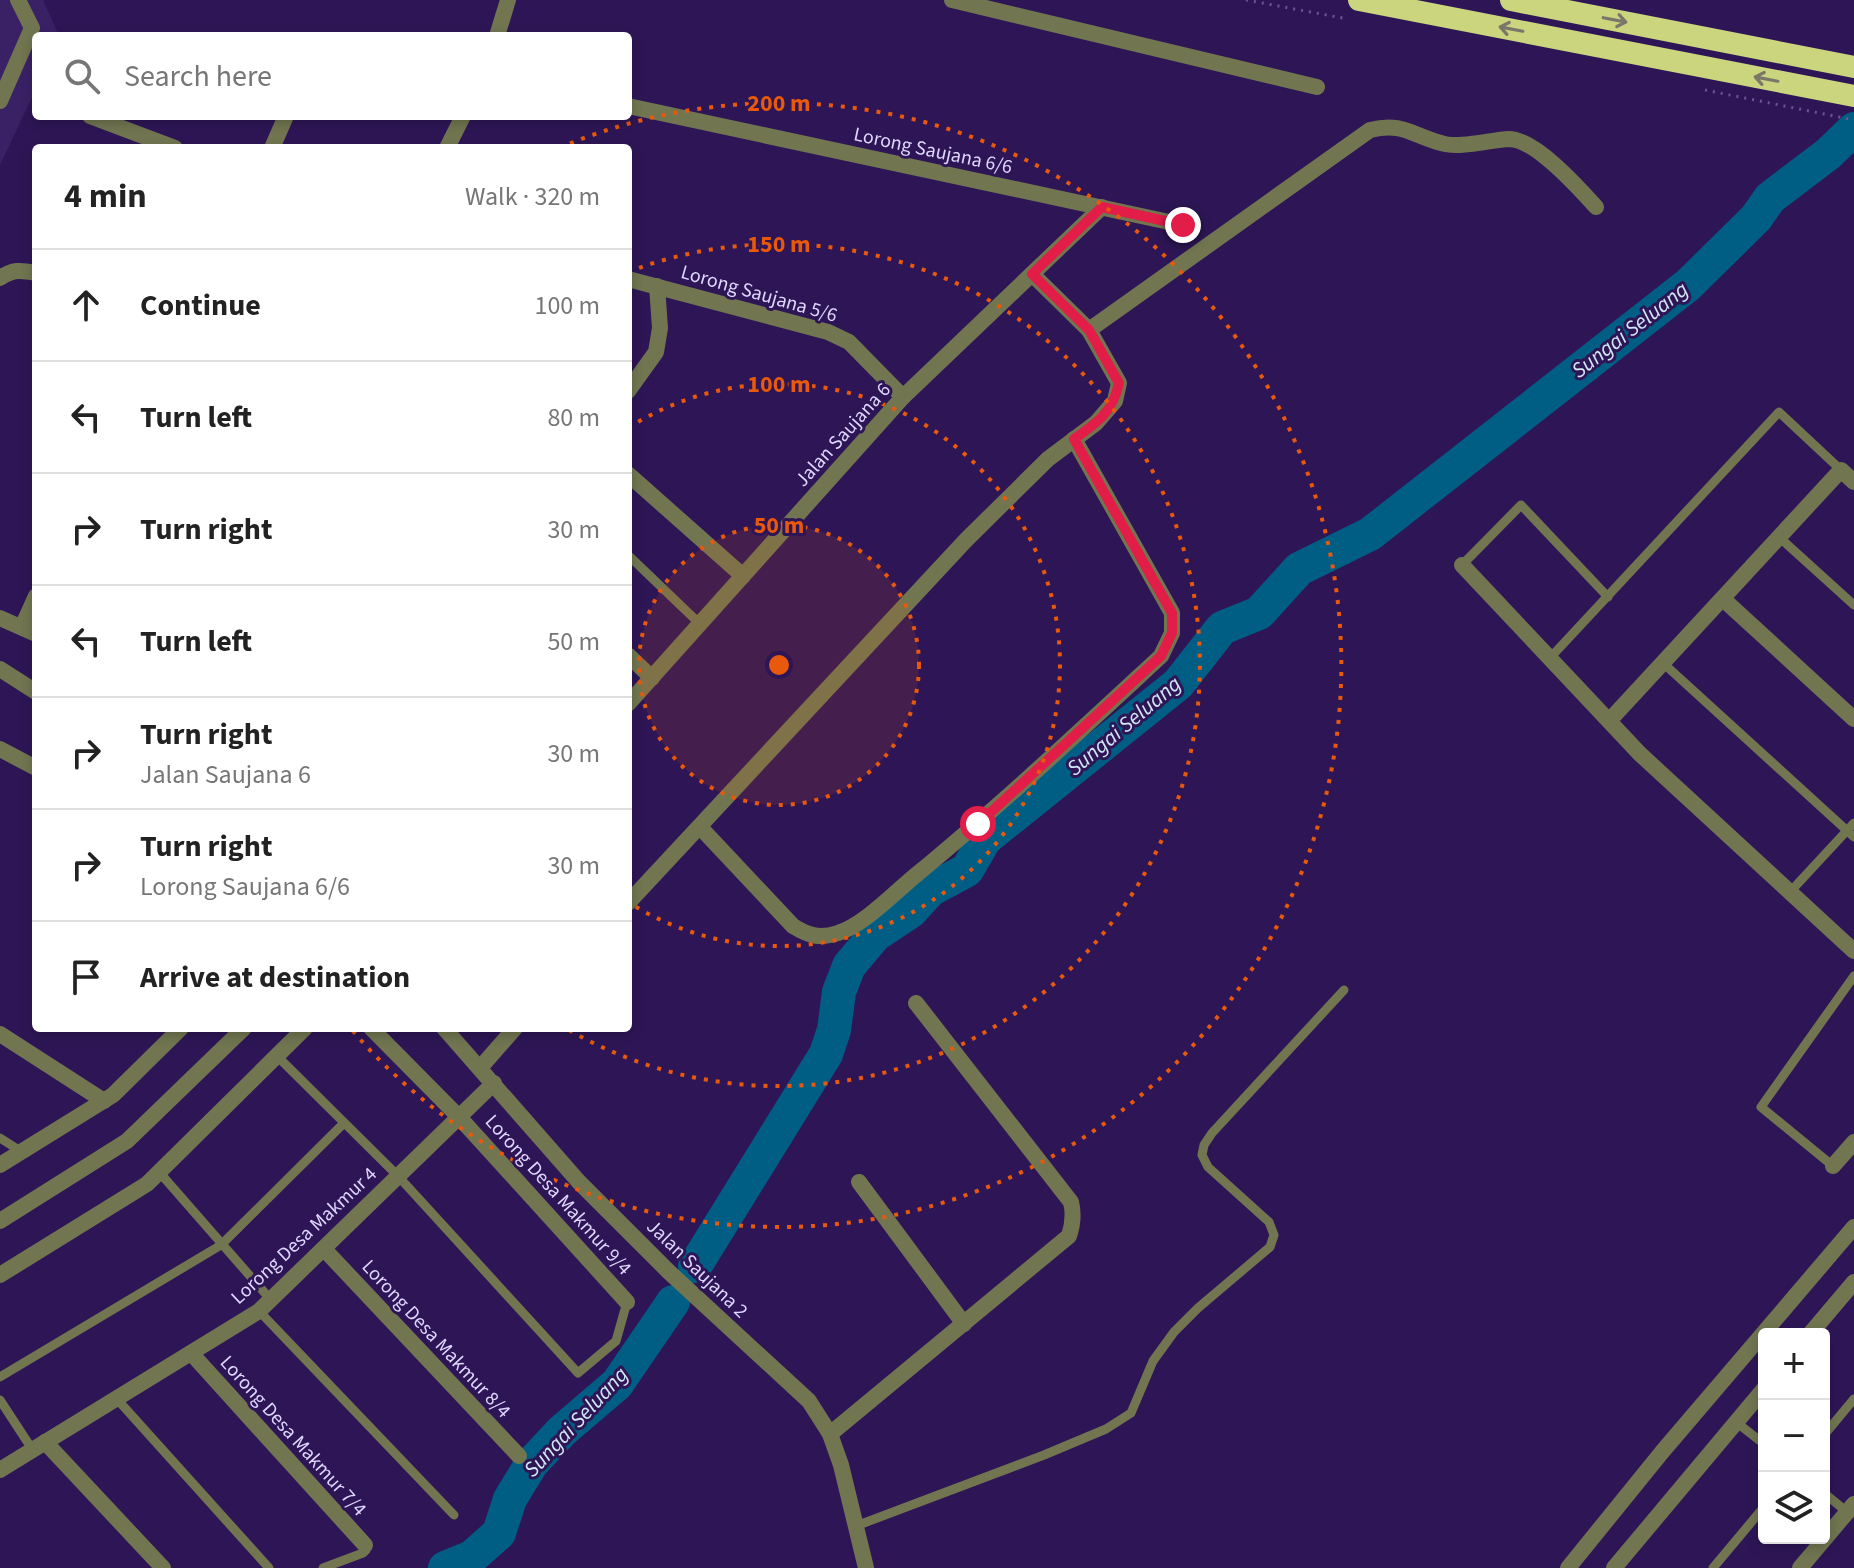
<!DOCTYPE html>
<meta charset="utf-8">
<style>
body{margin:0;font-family:"Source Sans 3",sans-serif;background:#f6f6f6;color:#222}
.controls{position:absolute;right:24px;bottom:24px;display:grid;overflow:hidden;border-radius:8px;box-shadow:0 4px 12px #0003}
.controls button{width:72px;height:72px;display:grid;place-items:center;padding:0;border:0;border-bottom:2px solid #e0e0e0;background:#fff;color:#222;font:40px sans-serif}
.stop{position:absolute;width:24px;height:24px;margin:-18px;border:6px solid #e11d48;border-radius:50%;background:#fff}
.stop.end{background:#e11d48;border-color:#fff;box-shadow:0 2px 8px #0008}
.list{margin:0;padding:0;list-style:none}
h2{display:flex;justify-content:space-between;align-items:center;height:104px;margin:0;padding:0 32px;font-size:34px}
h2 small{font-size:26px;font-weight:400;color:#767676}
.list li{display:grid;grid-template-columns:52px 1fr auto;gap:24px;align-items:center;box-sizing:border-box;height:112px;padding:0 32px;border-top:2px solid #e0e0e0}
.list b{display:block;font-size:30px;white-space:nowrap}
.list p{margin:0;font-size:26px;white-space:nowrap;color:#767676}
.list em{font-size:26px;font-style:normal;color:#767676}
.icon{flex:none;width:44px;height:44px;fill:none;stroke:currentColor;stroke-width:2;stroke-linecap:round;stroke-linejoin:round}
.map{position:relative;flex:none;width:1854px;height:1568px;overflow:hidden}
.search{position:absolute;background:#fff;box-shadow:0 4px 12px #0003;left:32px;top:32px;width:600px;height:88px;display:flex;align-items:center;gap:20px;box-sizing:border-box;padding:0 28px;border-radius:8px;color:#767676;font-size:30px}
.panel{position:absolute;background:#fff;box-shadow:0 4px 12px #0003;left:32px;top:144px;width:600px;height:888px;border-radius:8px}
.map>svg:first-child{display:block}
.built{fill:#3a2166}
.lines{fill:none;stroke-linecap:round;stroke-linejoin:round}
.river{stroke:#005e84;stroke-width:34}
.path{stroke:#69568e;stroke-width:3;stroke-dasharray:2 6;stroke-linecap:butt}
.service{stroke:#717651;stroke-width:9}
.minor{stroke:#717651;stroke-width:16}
.trunk{stroke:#cad57e;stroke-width:22}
.oneway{stroke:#7c766a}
.route{stroke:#e11d48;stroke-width:10}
.ring{fill:none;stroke:#e8590c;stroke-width:4;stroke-dasharray:4 8}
.labels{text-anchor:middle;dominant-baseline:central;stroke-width:6;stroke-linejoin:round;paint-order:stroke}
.street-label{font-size:20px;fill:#dfd6fe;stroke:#2e1656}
.water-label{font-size:22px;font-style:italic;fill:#d2e8f6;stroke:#2e1656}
.centre{fill:#e8590c;stroke:#2e1656;stroke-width:4}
.ring-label{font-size:24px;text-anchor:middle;font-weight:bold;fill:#e8590c;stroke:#2e1656;stroke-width:6;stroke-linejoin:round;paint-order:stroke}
</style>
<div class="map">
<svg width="1854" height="1568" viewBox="0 0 1854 1568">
<rect width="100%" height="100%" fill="#2e1656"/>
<path class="built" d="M0,0H43L59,36H36V89L0,165Z"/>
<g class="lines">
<g class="river">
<path d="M695,1266L826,1054L834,1030L839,992L849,966L875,935L911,911L930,890L967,870L985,839L1178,684L1222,628L1259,613L1299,569L1370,534L1688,285L1756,218L1770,198L1828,154L1854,129"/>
<path d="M445,1568L472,1557L499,1533L510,1499L532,1463L562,1431L617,1384L673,1302"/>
</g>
<g class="path">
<path d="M1246,0L1348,19"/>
<path d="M1705,90L1854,120"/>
</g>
<g class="service">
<path d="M1779,537L1854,605"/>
<path d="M628,555L700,624"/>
<path d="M1462,565L1521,505L1608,597"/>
<path d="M1550,658L1779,412L1841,470"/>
<path d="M1663,663L1854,837"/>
<path d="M1790,892L1854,823"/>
<path d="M277,1056L398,1176L578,1373L616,1341L627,1302"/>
<path d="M0,1138L22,1152"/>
<path d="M1833,1166L1761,1107L1854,976"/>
<path d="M160,1173L271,1300"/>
<path d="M259,1311L454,1515"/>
<path d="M0,1377L221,1245L344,1123"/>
<path d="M116,1398L269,1568"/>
<path d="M0,1400L32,1449"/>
<path d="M1736,1422L1764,1444"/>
<path d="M1824,1435L1854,1399"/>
<path d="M1824,1493L1847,1512"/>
<path d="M856,1526L1044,1455L1106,1429L1131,1413L1153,1361L1174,1332L1198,1308L1270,1247L1274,1235L1269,1222L1208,1167L1202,1155L1204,1145L1212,1133L1344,990"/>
<path d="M323,1568L363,1553L366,1550L365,1545"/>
<path d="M1713,1568L1764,1507"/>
</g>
<g class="minor">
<path d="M952,0L1317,87"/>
<path d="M497,36L508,0"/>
<path d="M0,101L32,28L18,0"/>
<path d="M628,106L1183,225"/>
<path d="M90,116L175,148"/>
<path d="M272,148L286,116"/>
<path d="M447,148L463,116"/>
<path d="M1032,274L1089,330"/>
<path d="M0,278C13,269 21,270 36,273"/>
<path d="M628,279L828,332L849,342L903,397"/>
<path d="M628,391L656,352L660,328L657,286"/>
<path d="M628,474L743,576"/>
<path d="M1462,565L1640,754L1854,951"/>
<path d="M1723,599L1854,719"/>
<path d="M0,618L36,634"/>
<path d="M22,627L36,596"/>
<path d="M628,655L652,678"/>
<path d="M0,669L36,692"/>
<path d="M628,704L903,397L1102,207"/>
<path d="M1609,721L1841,470L1854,482"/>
<path d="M0,749L36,768"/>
<path d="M700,827L793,926C809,936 820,939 838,933C864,925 894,893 916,875C1001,805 1081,730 1161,656L1172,633V613L1074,439"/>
<path d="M628,903L966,540L1048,459L1096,423L1115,401L1119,383L1089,330L1370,130C1403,122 1411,135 1441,143C1458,149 1490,140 1509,139C1535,139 1579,188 1596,207"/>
<path d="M371,1028L459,1117L627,1302"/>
<path d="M444,1028L579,1182L668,1271L809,1401L830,1434L841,1465L866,1568"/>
<path d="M0,1034L104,1101"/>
<path d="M480,1068L515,1028"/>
<path d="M0,1165L113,1095L181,1028"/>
<path d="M1833,1166L1854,1142"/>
<path d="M859,1182L964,1324"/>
<path d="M0,1221L127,1141L244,1028"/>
<path d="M324,1249L519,1456"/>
<path d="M0,1275L147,1184L305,1028"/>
<path d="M1810,1334L1854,1282"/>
<path d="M191,1353L365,1545"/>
<path d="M830,1434L1069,1236C1073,1224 1074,1214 1071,1202L916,1003"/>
<path d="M45,1442L163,1568"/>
<path d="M0,1470L259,1311L494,1083"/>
<path d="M1568,1568L1662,1452L1854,1227"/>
<path d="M1614,1568L1764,1389"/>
<path d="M1800,1568L1854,1504"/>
</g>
<g class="trunk">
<path d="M1359,0L1854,96"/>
<path d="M1511,0L1854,67"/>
</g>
</g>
<defs><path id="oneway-shaft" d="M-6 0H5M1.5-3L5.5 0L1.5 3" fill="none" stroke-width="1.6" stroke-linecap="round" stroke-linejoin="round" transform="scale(2)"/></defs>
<g class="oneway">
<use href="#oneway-shaft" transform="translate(1615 20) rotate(11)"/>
<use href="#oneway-shaft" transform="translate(1511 29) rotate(-169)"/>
<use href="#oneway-shaft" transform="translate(1766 79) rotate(-169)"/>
</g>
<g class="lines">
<path class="route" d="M978,824L1161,656L1172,633V613L1074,439C1097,423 1113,412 1119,383L1089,330L1032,274L1102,207L1183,225"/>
</g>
<circle cx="779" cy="665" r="140" fill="#e8590c" fill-opacity=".12"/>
<g class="ring">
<circle cx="779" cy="665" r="140"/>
<path d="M628 428A281 281 0 1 1 628 902"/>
<path d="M628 272A421 421 0 1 1 569 1030"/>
<path d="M559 148A562 562 0 1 1 352 1030"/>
</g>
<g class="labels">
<g class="street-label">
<text transform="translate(933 151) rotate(12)">Lorong Saujana 6/6</text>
<text transform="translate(759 294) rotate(16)">Lorong Saujana 5/6</text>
<text transform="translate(843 435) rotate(-48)">Jalan Saujana 6</text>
<text transform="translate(558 1195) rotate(48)">Lorong Desa Makmur 9/4</text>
<text transform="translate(304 1236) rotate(-43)">Lorong Desa Makmur 4</text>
<text transform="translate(697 1269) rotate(44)">Jalan Saujana 2</text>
<text transform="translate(436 1339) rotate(47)">Lorong Desa Makmur 8/4</text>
<text transform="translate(293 1436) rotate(48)">Lorong Desa Makmur 7/4</text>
</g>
<g class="water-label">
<text transform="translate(1630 330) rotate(-38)">Sungai Seluang</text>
<text transform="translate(1124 726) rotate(-40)">Sungai Seluang</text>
<text transform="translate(576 1422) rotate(-47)">Sungai Seluang</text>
</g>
</g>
<circle cx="779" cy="665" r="12" class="centre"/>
<g class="ring-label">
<text x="779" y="111">200 m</text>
<text x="779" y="252">150 m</text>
<text x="779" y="392">100 m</text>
<text x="779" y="533">50 m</text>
</g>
</svg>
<div class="controls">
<button>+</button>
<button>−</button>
<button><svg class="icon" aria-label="layers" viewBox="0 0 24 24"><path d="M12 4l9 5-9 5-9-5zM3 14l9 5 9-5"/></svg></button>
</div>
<div class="stop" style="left:978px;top:824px"></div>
<div class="stop end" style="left:1183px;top:225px"></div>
<div class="search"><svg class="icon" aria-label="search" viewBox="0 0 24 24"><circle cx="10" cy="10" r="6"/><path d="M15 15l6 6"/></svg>Search here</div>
<section class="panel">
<h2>4 min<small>Walk · 320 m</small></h2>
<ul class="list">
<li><svg class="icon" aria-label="ahead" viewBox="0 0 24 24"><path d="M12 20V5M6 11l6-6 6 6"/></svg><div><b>Continue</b></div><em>100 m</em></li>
<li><svg class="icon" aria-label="left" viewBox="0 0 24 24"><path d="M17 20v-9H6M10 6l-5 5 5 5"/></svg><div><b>Turn left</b></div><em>80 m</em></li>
<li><svg class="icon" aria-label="right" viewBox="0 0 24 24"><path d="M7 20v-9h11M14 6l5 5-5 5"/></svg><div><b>Turn right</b></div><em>30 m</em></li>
<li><svg class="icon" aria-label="left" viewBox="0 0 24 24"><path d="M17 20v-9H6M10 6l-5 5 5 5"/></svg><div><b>Turn left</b></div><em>50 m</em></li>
<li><svg class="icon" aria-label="right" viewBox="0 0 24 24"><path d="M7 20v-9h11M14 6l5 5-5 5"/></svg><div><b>Turn right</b><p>Jalan Saujana 6</p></div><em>30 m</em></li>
<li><svg class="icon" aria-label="right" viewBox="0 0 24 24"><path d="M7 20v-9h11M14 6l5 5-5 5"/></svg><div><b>Turn right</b><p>Lorong Saujana 6/6</p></div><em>30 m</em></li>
<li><svg class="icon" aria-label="arrive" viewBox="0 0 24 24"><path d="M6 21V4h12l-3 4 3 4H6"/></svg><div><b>Arrive at destination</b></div></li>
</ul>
</section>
</div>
